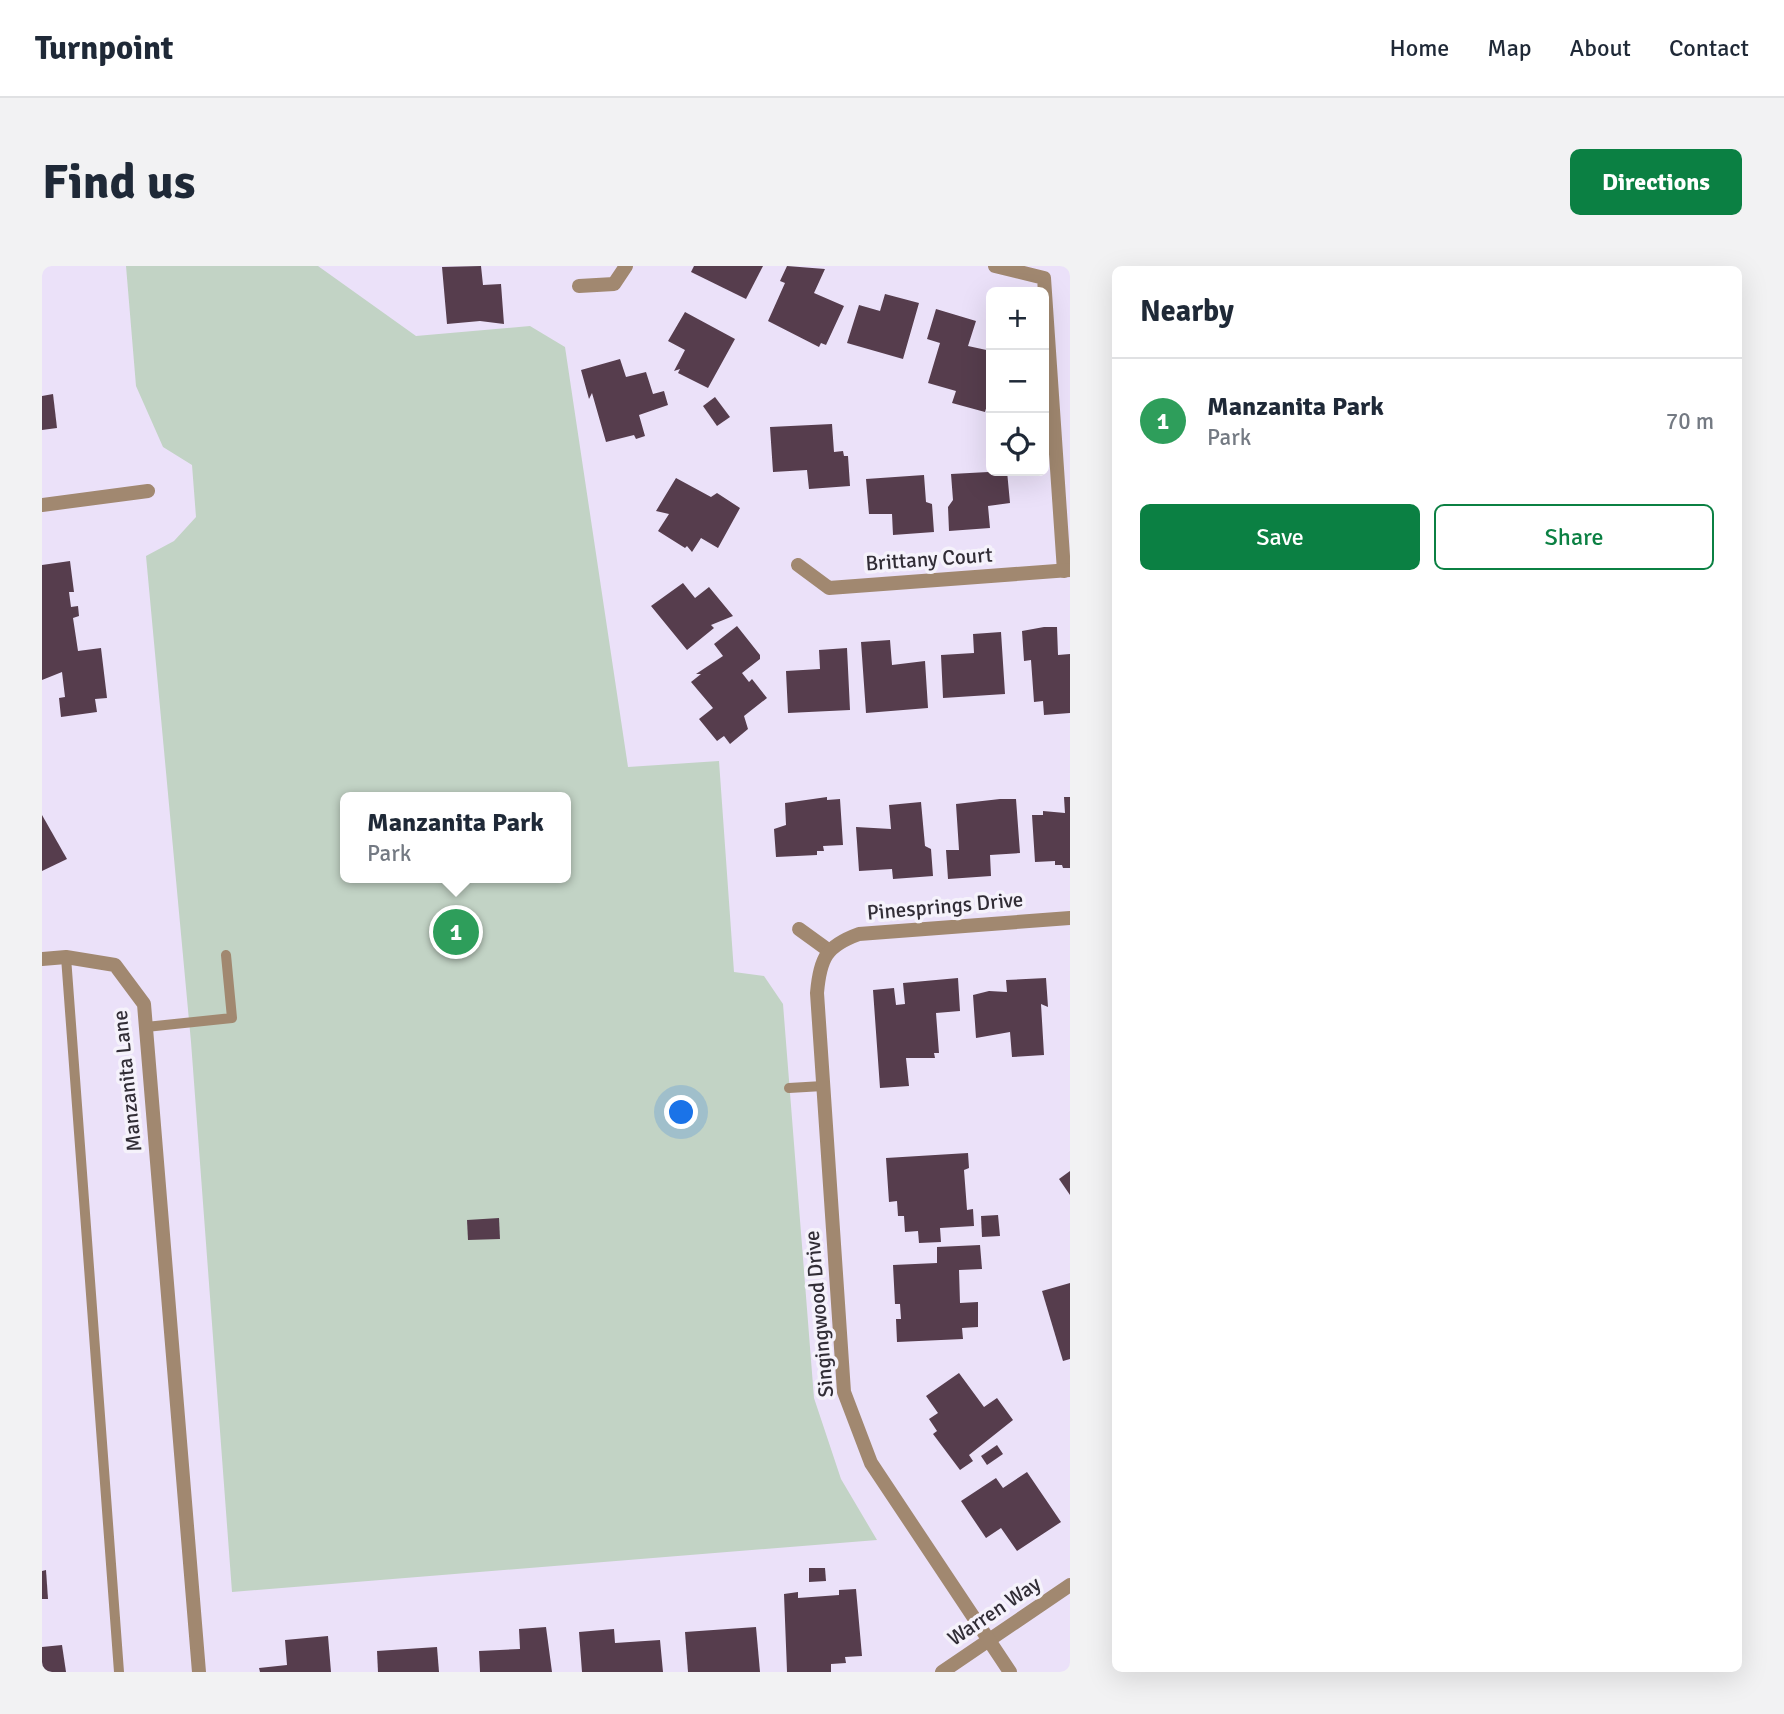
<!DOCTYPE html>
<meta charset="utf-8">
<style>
body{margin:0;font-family:Signika,sans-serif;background:#f2f2f3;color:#1f2937}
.controls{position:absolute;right:21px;top:21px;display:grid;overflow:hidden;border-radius:10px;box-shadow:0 7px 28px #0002}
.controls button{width:63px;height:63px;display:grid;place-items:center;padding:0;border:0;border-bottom:2px solid #e0e1e3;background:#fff;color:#1f2937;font:35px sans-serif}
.you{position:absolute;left:640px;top:847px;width:24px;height:24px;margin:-18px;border:5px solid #fff;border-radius:50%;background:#1a73e8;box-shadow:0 0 0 10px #1a73e833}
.badge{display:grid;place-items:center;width:46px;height:46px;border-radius:50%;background:#0b8043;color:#fff;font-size:23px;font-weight:700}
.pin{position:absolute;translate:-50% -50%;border:4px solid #fff;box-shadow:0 2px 7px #0006}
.popup{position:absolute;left:298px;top:526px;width:231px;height:91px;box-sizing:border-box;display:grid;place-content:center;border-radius:10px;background:#fff;filter:drop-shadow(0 2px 5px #0005);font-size:23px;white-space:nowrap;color:#747a83}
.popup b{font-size:26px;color:#1f2937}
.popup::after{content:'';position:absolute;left:50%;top:100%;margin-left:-14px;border:14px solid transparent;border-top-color:#fff}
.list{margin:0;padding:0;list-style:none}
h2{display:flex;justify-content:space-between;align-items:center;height:91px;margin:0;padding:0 28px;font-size:30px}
h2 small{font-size:23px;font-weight:400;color:#747a83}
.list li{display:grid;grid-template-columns:46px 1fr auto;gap:21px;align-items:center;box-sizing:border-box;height:126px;padding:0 28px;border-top:2px solid #e0e1e3}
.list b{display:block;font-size:26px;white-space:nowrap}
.list p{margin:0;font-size:23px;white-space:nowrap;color:#747a83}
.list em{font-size:23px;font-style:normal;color:#747a83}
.actions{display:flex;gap:14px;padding:21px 28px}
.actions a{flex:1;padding:16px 0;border:2px solid #0b8043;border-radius:10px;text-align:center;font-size:24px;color:#0b8043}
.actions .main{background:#0b8043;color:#fff}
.icon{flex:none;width:38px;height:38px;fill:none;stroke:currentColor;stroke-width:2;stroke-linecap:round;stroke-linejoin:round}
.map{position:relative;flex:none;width:1028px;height:1406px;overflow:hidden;border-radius:10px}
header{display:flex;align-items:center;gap:42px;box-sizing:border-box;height:98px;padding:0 35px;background:#fff;border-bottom:2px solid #e0e1e3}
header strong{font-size:33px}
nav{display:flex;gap:38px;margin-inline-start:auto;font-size:24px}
.intro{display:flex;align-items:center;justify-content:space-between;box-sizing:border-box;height:168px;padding:0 42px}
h1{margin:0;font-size:49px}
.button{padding:18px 32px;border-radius:10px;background:#0b8043;color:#fff;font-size:24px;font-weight:700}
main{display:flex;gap:42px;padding:0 42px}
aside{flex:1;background:#fff;border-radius:10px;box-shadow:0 7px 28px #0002}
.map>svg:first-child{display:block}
.green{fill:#c2d3c5;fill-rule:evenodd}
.building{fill:#563d4d}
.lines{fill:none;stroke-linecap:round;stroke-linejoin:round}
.service{stroke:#a18870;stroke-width:10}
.minor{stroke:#a18870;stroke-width:14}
.labels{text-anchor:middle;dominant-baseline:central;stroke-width:7;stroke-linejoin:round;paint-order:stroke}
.street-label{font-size:21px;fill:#312d36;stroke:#f5f2fb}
</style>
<header>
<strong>Turnpoint</strong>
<nav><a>Home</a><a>Map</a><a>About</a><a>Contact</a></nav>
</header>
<div class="intro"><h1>Find us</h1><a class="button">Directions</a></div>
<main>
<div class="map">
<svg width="1028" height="1406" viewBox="0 0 1028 1406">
<rect width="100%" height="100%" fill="#ebe1f9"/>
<path class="green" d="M84,0H276L374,70L488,60L523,81L586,501L677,495L692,706L722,710L741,738L772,1132L799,1213L835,1274L190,1326L149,776L104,290L132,275L154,251L150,199L121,181L94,120ZM304,531H524V612H304Z"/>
<g class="building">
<path d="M439,0L441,19L459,18L462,58L438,55L405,58L400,1Z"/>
<path d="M652,0H721L704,33L649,6Z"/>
<path d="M745,0L783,3L772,27L802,40L784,79L779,77L777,81L726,55L743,17L738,15Z"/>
<path d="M843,28L877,37L861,93L805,77L817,39L838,45Z"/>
<path d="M894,43L934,55L926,80L949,85V125L943,146L910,137L914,125L886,117L898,77L885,73Z"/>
<path d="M643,46L693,73L666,122L636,107L638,103L632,105L643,84L626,75Z"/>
<path d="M578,93L584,111L604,106L611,128L622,125L626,139L597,149L603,170L594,173L592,169L564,176L550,127L547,133L539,104Z"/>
<path d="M11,128L15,162L0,164V130Z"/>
<path d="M673,131L688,151L675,160L661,140Z"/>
<path d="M790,158L792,186L801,185L802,190H806L808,220L767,223L765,204L731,206L728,161Z"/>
<path d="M965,205L968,237L946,240L948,262L907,265L906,241L911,234L909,208Z"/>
<path d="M882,209L884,236L890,238L892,266L851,269L850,248H827L824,213Z"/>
<path d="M634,212L669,231L675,227L698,242L676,282L659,272L650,286L645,280L643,282L616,265L627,248L614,245Z"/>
<path d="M28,295L32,326H27L29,341L36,340L37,350L31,352L36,385L59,382L65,432L53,433L55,446L19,451L17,432L23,431L20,406L0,414V299Z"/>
<path d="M641,317L653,332L667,321L691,350L669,359L672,362L645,384L609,340Z"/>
<path d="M695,360L718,389V393L700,407L707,416L710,413L725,432L702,450L706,463L688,478L682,470L675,475L657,453L671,442L649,416L659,408H654L681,390L672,378Z"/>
<path d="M1002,361H1015L1016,389L1028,388V447L1002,449L1001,435L992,436L989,394L982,395L980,365Z"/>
<path d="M959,366L963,428L901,432L899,389L932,387L931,368Z"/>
<path d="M848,374L850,399L883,395L886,442L824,447L819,376Z"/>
<path d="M805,382L808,444L746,447L744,405L778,403L777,384Z"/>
<path d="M785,531V534L798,533L801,579L781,580L782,585H775V589L734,591L732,563L744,559L743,537Z"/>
<path d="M1022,531H1028V602H1021L1020,599H1013V595L993,596L990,549H1001V545L1023,547Z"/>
<path d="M958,533H974L978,587L948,589L949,610L906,613L904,584H917L914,538Z"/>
<path d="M879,536L883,580L889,583L891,610L851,613L850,603L817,605L814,561L849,563L847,539Z"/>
<path d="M0,549L25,593L0,605Z"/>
<path d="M916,712L918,745L894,747L897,787H892L893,792H864L867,820L838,822L831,724L852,722L854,739L863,738L861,717Z"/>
<path d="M1004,712L1006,741L999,738L1002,789L970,791L968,766L934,772L931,729L947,725L965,726L964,714Z"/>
<path d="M926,887L927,902L922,904L925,944L931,943L932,960L898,962L899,976L877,977L876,965L863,966L862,950H856L855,935L847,936L844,892Z"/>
<path d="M1028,905V929L1017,913Z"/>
<path d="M956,949L958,970L940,971L939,950Z"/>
<path d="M457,952L458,973L426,974L425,954Z"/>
<path d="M938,979L940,1003L917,1004L918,1037L936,1036V1061L920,1062L921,1073L855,1076L854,1053H859L858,1038H853L851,999L895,997V981Z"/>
<path d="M1028,1017V1093L1021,1095L1000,1025Z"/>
<path d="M917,1107L942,1141L955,1132L971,1154L927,1189L931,1195L918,1204L891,1168L895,1165L887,1153L896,1147L884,1130Z"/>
<path d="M955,1179L961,1188L945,1199L939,1190Z"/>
<path d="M985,1206L1019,1256L975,1285L959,1262L944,1272L919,1235L954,1212L961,1222Z"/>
<path d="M767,1302H783L784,1315L767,1316Z"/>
<path d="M4,1304L6,1333H0V1305Z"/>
<path d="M814,1323L820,1390L803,1391L804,1397L789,1398V1406H745L742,1328L756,1326V1332L797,1329V1324Z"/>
<path d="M504,1361L510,1406H438L437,1385L478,1383L477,1363Z"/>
<path d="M714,1361L718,1406H646L643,1366Z"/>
<path d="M572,1363L573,1377L618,1374L621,1406H540L537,1366Z"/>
<path d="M286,1370L289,1406H218L217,1402L245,1399L243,1374Z"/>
<path d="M20,1379L24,1406H0V1381Z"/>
<path d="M395,1381L397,1406H336L335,1385Z"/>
</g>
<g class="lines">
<g class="service">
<path d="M24,691L77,1406"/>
<path d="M104,761L190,752L184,689"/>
<path d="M747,822L781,820"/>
</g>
<g class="minor">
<path d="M953,0L1002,12L1022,305"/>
<path d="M537,20L572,18L584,0"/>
<path d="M0,239L106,225"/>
<path d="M756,299L787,322L1028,304"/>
<path d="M757,663L786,684"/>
<path d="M0,693L24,691L73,699L102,738L157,1406"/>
<path d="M900,1406L1028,1319"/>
<path d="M968,1406L829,1197L802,1126L775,727C778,692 784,680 817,668L1028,652"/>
</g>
</g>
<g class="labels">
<g class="street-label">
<text transform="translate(887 293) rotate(-4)">Brittany Court</text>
<text transform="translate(903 640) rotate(-5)">Pinesprings Drive</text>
<text transform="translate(85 815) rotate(-96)">Manzanita Lane</text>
<text transform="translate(777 1048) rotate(-95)">Singingwood Drive</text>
<text transform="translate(952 1345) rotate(-34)">Warren Way</text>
</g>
</g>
</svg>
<div class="controls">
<button>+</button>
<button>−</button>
<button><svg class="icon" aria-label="locate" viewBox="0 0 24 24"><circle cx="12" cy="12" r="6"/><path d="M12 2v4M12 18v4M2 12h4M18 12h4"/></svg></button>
</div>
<div class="you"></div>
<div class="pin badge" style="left:414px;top:666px;background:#2e9e5b">1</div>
<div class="popup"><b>Manzanita Park</b>Park</div>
</div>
<aside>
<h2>Nearby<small></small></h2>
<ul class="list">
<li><span class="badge" style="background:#2e9e5b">1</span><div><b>Manzanita Park</b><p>Park</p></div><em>70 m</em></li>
</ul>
<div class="actions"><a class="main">Save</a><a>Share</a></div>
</aside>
</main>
